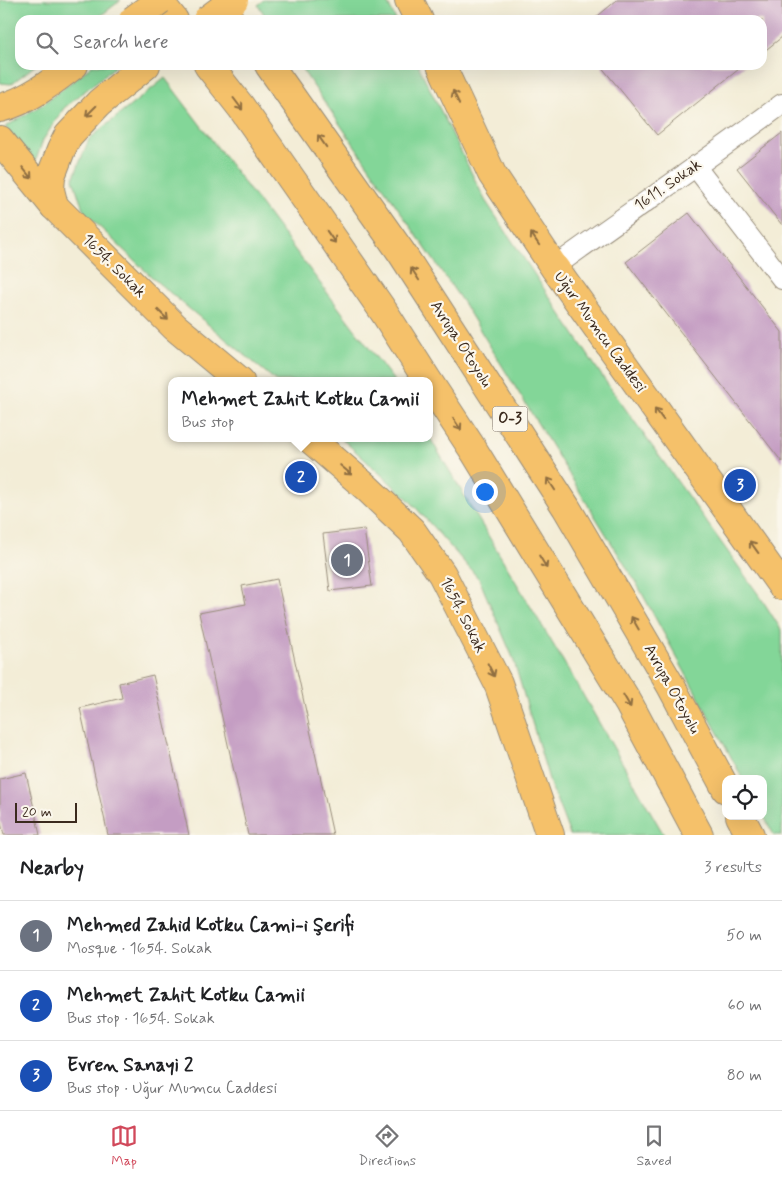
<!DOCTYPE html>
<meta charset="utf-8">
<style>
body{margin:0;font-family:Mynerve,sans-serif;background:#f6f6f6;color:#202124}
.controls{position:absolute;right:15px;bottom:15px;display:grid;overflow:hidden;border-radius:10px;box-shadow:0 5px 20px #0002}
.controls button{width:45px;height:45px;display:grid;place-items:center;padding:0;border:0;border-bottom:1px solid #e0e0e0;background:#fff;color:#202124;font:25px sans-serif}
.scale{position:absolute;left:15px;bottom:12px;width:62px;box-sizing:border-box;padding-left:5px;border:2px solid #3b2a1e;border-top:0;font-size:14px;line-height:18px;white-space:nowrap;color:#3b2a1e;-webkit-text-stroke:4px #fbf7ec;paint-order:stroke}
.you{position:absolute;left:484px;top:491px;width:18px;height:18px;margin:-12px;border:4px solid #fff;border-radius:50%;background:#1a73e8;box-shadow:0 0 0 8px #1a73e833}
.badge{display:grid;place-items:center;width:32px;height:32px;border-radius:50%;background:#d1495b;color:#fff;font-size:16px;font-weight:700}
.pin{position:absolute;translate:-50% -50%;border:2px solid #fff;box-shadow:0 1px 5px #0006}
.popup{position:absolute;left:168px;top:377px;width:265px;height:65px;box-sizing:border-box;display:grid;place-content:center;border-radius:10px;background:#fff;filter:drop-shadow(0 1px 4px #0005);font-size:16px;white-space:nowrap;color:#757577}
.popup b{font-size:19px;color:#202124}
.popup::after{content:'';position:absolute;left:50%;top:100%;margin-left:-10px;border:10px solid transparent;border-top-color:#fff}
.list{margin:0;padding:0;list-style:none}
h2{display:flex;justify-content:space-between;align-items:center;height:65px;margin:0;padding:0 20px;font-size:21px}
h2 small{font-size:16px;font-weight:400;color:#757577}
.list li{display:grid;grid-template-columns:32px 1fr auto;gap:15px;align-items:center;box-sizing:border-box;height:70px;padding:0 20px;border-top:1px solid #e0e0e0}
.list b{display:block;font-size:19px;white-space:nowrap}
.list p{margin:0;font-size:16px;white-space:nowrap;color:#757577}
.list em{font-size:16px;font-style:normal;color:#757577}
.icon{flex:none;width:28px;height:28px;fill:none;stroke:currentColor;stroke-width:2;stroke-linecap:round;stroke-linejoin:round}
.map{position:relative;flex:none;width:782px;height:835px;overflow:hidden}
.search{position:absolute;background:#fff;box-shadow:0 5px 20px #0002;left:15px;right:15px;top:15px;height:55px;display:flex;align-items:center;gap:12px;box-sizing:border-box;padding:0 18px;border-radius:15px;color:#757577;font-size:19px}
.sheet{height:275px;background:#fff}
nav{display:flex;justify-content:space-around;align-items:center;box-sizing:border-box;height:70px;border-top:1px solid #e0e0e0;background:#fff;font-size:14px;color:#757577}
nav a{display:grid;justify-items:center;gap:2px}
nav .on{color:#d1495b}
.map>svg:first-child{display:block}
.green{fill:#83d698;stroke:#5f805b}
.building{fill:#c49dc3}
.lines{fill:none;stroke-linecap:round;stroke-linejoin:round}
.street-casing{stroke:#978c7a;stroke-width:22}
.primary-casing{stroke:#978c7a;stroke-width:30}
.highway-casing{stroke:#978c7a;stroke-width:30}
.street{stroke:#fff;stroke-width:20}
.primary{stroke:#f5c16b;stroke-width:28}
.highway{stroke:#f5c16b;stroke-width:28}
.primary-bridge-casing{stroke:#978c7a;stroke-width:30;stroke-linecap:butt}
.primary-bridge{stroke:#f5c16b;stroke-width:28}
.oneway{stroke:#8f6e41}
.labels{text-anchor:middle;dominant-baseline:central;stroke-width:4.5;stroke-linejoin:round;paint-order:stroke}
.shield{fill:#fbf7ec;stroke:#75685c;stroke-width:1}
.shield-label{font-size:15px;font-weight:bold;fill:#3b2a1e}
.street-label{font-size:16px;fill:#3b2a1e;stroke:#fbf7ec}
</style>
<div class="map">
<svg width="782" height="835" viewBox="0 0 782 835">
<rect width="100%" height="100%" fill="#fbf7ec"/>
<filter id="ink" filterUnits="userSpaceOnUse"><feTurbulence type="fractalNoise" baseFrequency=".02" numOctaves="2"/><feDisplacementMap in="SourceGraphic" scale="10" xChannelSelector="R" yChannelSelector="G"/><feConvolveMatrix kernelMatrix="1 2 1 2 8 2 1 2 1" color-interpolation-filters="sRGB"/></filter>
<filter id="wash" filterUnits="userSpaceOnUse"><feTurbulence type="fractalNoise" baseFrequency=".0096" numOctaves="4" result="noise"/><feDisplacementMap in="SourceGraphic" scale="20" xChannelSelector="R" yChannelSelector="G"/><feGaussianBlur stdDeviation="1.12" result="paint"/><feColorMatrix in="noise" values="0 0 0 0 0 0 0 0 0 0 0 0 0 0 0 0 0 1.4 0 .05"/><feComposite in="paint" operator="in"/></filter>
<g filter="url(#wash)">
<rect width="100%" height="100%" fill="#f3edd7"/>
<g class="green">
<path d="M0,0H121L95,20H20V65H36L11,84L0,83Z"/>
<path d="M263,0H386L396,20H268L258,5Z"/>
<path d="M93,65H117L64,108L43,140L35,163L5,127L43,104Z"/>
<path d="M299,65H418L485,200L604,379L761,598L782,631V835H774L763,815V779H743L638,586L464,304Z"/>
<path d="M165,78L394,381H276L156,281L84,212L73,179L89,139Z"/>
<path d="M341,438H430L575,681L664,835H570L550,783L513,658L479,579L410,501Z"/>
</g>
<g id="blocks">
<g class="building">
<path d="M617,0H782V37L762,53V20H593Z"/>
<path d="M600,65H744L657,135Z"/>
<path d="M782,133V225L737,168Z"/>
<path d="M689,213L782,332V462L626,262Z"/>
<path d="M364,529L372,586L330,591L323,534Z"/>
<path d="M277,579L333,835H248L199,613L246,604L242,586Z"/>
<path d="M153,675L189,835H108L80,708L122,698L119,683Z"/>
<path d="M26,773L40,835H4L0,819V779Z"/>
</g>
</g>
</g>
<g filter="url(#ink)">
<use href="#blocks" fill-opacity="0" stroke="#978c7a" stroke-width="1"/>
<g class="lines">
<defs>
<g id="street">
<path d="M695,166L782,279"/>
<path d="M554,267C630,212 707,160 782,104"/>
</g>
<g id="primary">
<path d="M409,0L419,20"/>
<path d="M441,65L492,174L554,267L782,586"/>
<path d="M0,108C28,101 52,82 74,65"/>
<path d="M0,140L54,206L175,327L240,381"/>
<path d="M54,206L50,190L51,176L61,150L68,136L99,103L146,65"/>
<path d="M309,438L367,488L412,531L442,574L498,683L550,835"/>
</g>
<g id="highway">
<path d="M158,0L174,20"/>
<path d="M208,65L241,107L309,204L384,312L428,381"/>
<path d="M269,65L401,252L566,507L671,686L726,789"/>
<path d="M430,384L474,451L629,704L699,835"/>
<path d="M740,816L750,835"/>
</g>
</defs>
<use href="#street" class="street-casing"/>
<use href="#primary" class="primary-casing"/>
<use href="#highway" class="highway-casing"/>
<use href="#street" class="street"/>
<use href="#primary" class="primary"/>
<use href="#highway" class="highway"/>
<defs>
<g id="primary-bridge">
<path d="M133,20L160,0"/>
<path d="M207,20L234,0"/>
</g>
</defs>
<use href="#primary-bridge" class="primary-bridge-casing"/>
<use href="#primary-bridge" class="primary-bridge"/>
</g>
<defs><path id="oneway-shaft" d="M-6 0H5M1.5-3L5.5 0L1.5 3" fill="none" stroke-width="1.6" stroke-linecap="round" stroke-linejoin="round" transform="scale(1.25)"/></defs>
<g class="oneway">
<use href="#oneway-shaft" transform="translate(456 97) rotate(-115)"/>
<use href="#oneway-shaft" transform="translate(238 104) rotate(53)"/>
<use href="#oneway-shaft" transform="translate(91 111) rotate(135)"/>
<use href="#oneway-shaft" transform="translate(322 141) rotate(-125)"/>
<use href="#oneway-shaft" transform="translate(27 173) rotate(51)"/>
<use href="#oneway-shaft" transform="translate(331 237) rotate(55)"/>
<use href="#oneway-shaft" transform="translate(535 239) rotate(-124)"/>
<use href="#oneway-shaft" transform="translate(415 274) rotate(-123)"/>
<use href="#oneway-shaft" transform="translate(163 315) rotate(45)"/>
<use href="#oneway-shaft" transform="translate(659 414) rotate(-126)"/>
<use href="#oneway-shaft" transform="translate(457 424) rotate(56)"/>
<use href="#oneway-shaft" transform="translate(346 470) rotate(40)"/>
<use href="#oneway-shaft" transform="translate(551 484) rotate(-123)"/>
<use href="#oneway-shaft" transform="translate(754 547) rotate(-126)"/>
<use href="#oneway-shaft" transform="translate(543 562) rotate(59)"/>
<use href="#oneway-shaft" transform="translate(635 623) rotate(-120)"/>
<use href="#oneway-shaft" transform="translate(491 670) rotate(63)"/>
<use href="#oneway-shaft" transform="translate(627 701) rotate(60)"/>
</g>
</g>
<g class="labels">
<rect class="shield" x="492.5" y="406.5" width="35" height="25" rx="4"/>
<g class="shield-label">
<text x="510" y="419">O-3</text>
</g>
<g class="street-label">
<text transform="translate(668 185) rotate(-35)">1611. Sokak</text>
<text transform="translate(114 266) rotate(45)">1654. Sokak</text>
<text transform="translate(600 332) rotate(54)">Uğur Mumcu Caddesi</text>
<text transform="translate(461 344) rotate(57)">Avrupa Otoyolu</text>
<text transform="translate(463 615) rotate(63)">1654. Sokak</text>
<text transform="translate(672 689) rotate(61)">Avrupa Otoyolu</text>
</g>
</g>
</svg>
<div class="controls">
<button><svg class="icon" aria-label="locate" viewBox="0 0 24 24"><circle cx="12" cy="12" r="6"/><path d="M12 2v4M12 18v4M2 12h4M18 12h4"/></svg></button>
</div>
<div class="scale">20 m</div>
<div class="you"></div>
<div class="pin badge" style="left:347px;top:560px;background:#6b7280">1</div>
<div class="pin badge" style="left:301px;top:477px;background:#1a4fb4">2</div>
<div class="popup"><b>Mehmet Zahit Kotku Camii</b>Bus stop</div>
<div class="pin badge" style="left:740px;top:485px;background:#1a4fb4">3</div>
<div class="search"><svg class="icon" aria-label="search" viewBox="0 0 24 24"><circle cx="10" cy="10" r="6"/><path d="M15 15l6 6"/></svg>Search here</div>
</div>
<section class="sheet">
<h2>Nearby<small>3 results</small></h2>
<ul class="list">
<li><span class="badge" style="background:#6b7280">1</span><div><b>Mehmed Zahid Kotku Cami-i Şerifi</b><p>Mosque · 1654. Sokak</p></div><em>50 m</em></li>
<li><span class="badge" style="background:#1a4fb4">2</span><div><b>Mehmet Zahit Kotku Camii</b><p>Bus stop · 1654. Sokak</p></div><em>60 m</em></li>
<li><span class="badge" style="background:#1a4fb4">3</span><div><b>Evren Sanayi 2</b><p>Bus stop · Uğur Mumcu Caddesi</p></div><em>80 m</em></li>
</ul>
</section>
<nav>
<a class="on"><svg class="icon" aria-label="map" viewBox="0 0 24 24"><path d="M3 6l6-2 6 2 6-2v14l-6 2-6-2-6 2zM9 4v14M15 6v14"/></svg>Map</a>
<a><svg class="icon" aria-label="directions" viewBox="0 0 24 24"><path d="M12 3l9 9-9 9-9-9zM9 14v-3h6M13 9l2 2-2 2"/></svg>Directions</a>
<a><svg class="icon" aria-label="saved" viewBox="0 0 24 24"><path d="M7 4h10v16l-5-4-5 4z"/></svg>Saved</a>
</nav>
